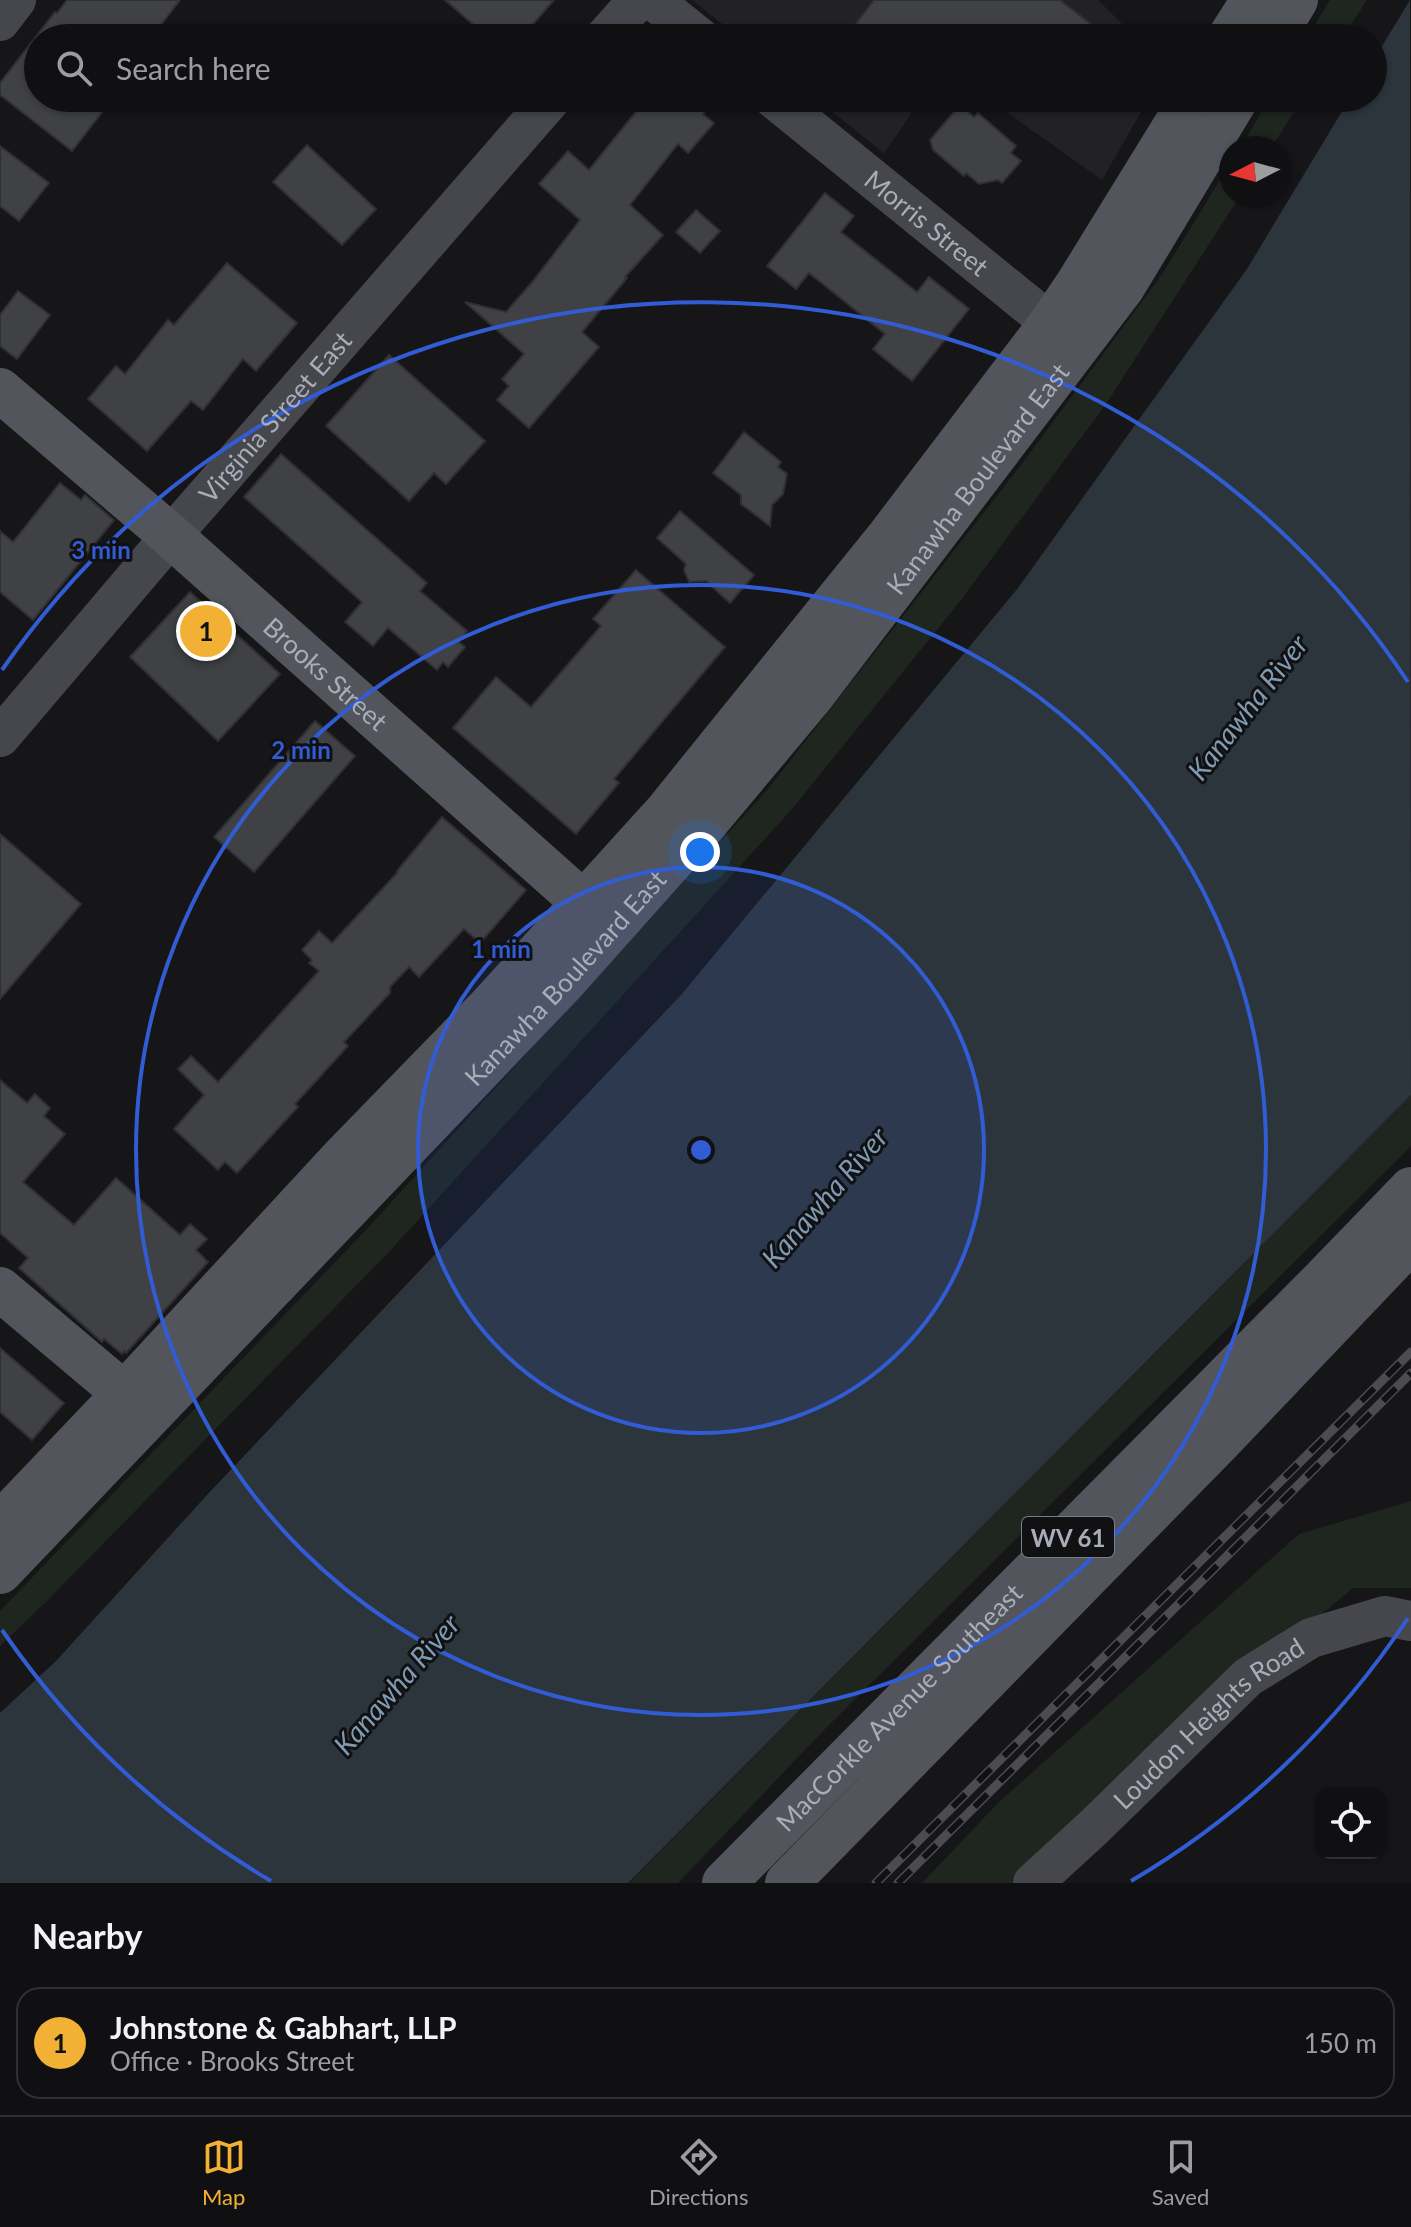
<!DOCTYPE html>
<meta charset="utf-8">
<style>
body{margin:0;font-family:Lato,sans-serif;background:#1e1e20;color:#f1f3f6}
.controls{position:absolute;right:24px;bottom:24px;display:grid;overflow:hidden;border-radius:16px;box-shadow:0 2px 6px #0004}
.controls button{width:72px;height:72px;display:grid;place-items:center;padding:0;border:0;border-bottom:2px solid #303032;background:#101012;color:#f1f3f6;font:40px sans-serif}
.compass{position:absolute;left:1219px;top:136px;width:72px;height:72px;border-radius:50%;background:#101012;box-shadow:0 2px 6px #0004;rotate:264deg}
.you{position:absolute;left:700px;top:852px;width:28px;height:28px;margin:-20px;border:6px solid #fff;border-radius:50%;background:#1a73e8;box-shadow:0 0 0 12px #1a73e833}
.badge{display:grid;place-items:center;width:52px;height:52px;border-radius:50%;background:#f2b134;color:#111;font-size:26px;font-weight:700}
.pin{position:absolute;translate:-50% -50%;border:4px solid #fff;box-shadow:0 2px 8px #0006}
.list{margin:0;padding:0;list-style:none}
h2{display:flex;justify-content:space-between;align-items:center;height:104px;margin:0;padding:0 32px;font-size:34px}
h2 small{font-size:26px;font-weight:400;color:#9c9d9f}
.list li{display:grid;grid-template-columns:52px 1fr auto;gap:24px;align-items:center;box-sizing:border-box;height:112px;margin:0 16px 16px;padding:0 16px;border:2px solid #303032;border-radius:24px}
.list b{display:block;font-size:30px;white-space:nowrap}
.list p{margin:0;font-size:26px;white-space:nowrap;color:#9c9d9f}
.list em{font-size:26px;font-style:normal;color:#9c9d9f}
.icon{flex:none;width:44px;height:44px;fill:none;stroke:currentColor;stroke-width:2;stroke-linecap:round;stroke-linejoin:round}
.map{position:relative;flex:none;width:1411px;height:1883px;overflow:hidden}
.search{position:absolute;background:#101012;box-shadow:0 2px 6px #0004;left:24px;right:24px;top:24px;height:88px;display:flex;align-items:center;gap:20px;box-sizing:border-box;padding:0 28px;border-radius:44px;color:#9c9d9f;font-size:30px}
.sheet{height:232px;background:#101012}
nav{display:flex;justify-content:space-around;align-items:center;box-sizing:border-box;height:112px;border-top:2px solid #303032;background:#101012;font-size:22px;color:#9c9d9f}
nav a{display:grid;justify-items:center;gap:4px}
nav .on{color:#f2b134}
.map>svg:first-child{display:block}
.built{fill:#222225}
.green{fill:#1e261f}
.water{fill:#2c353c}
.building{fill:#404145;stroke:#303034;stroke-width:2}
.lines{fill:none;stroke-linecap:round;stroke-linejoin:round}
.secondary{stroke:#45474d;stroke-width:40}
.primary{stroke:#53555c;stroke-width:44}
.rail-casing{stroke:#4a4c52;stroke-width:9}
.rail{stroke:#111113;stroke-width:6;stroke-dasharray:18;stroke-linecap:butt}
.ring{fill:none;stroke:#325cd3;stroke-width:4}
.labels{text-anchor:middle;dominant-baseline:central;stroke-width:6;stroke-linejoin:round;paint-order:stroke}
.shield{fill:#111113;stroke:#7b7e86;stroke-width:2}
.shield-label{font-size:24px;font-weight:bold;fill:#a8adb8}
.street-label{font-size:26px;fill:#a8adb8;stroke:#111113}
.water-label{font-size:28px;font-style:italic;fill:#7f9bb3;stroke:#111113}
.centre{fill:#325cd3;stroke:#111113;stroke-width:4}
.ring-label{font-size:24px;text-anchor:middle;font-weight:bold;fill:#325cd3;stroke:#111113;stroke-width:6;stroke-linejoin:round;paint-order:stroke}
</style>
<div class="map">
<svg width="1411" height="1883" viewBox="0 0 1411 1883">
<rect width="100%" height="100%" fill="#161618"/>
<g class="built">
<path d="M692,0H1098L1136,38H740Z"/>
<path d="M815,98H922L884,153Z"/>
<path d="M987,98H1149L1102,180Z"/>
</g>
<g class="green">
<path d="M1330,0H1367L1342,38H1307Z"/>
<path d="M1270,98H1303L1271,148H1240Z"/>
<path d="M1231,162V196H1240L1106,404L961,600L792,809L389,1252L47,1601L0,1646V1611L365,1231L768,789L1024,461L1163,273Z"/>
<path d="M1411,1095V1146L1399,1158L824,1730L678,1883H629Z"/>
<path d="M1411,1501V1588H1353L1095,1805L1019,1883H922L999,1802L1299,1534Z"/>
</g>
<path class="water" d="M1410,0L1411,1095L628,1883H0V1713L56,1661L206,1496L681,995L1018,588L1247,269L1350,98H1373V61Z"/>
<g class="building">
<path d="M67,0H180L151,38H38V98H113L72,151L0,95V83L55,12L57,13Z"/>
<path d="M445,0H554L521,38H465L475,26Z"/>
<path d="M874,0H1060L1091,24L1080,38H845Z"/>
<path d="M647,98H716L703,114L714,123L688,153L678,144L630,205L663,235L625,277L627,278L582,332L599,347L529,428L497,400L509,386L502,379L524,354L465,302L506,312L533,281L580,220L539,184L568,151L589,170Z"/>
<path d="M960,105L974,117L978,113L1016,146L1011,153L1021,161L1002,183L998,180L979,184L966,173L964,176L933,150L930,140Z"/>
<path d="M307,145L376,209L342,245L273,182Z"/>
<path d="M0,146L49,183L19,221L0,206Z"/>
<path d="M825,193L854,216L841,232L917,292L929,277L969,309L912,381L873,349L885,334L809,273L796,289L767,266Z"/>
<path d="M696,210L720,231L700,253L676,232Z"/>
<path d="M227,263L297,323L256,371L243,359L203,410L191,401L147,451L88,399L116,366L125,374L168,320L174,325Z"/>
<path d="M18,291L50,315L17,359L0,346V315Z"/>
<path d="M389,355L485,441L446,484L434,473L409,501L326,426Z"/>
<path d="M744,432L781,462L778,467L787,474L783,494L772,505L770,526L741,504V495L713,473Z"/>
<path d="M281,454L427,583L420,591L467,631L459,642L465,647L448,667L443,662L437,670L388,628L373,646L345,622L362,602L244,497Z"/>
<path d="M60,483L81,500L85,495L114,520L33,620L0,592V531L13,542Z"/>
<path d="M680,511L754,575L730,603L706,581L689,582L684,570L686,564L657,538Z"/>
<path d="M636,570L725,647L614,779L619,783L576,834L453,728L496,677L531,707L601,626L593,619Z"/>
<path d="M190,592L280,674L218,741L130,657Z"/>
<path d="M315,721L355,756L254,872L214,837Z"/>
<path d="M442,817L526,890L480,943L464,929L419,977L409,967L390,987V993L344,1042L348,1046L295,1104L298,1107L237,1173L225,1162L218,1170L174,1129L204,1095L178,1069L191,1056L218,1082L319,971L309,963L312,960L302,950L319,931L332,943L398,872L397,871Z"/>
<path d="M0,834L81,904L0,999Z"/>
<path d="M0,1080L27,1103L35,1094L50,1108L44,1116L65,1134L23,1182L74,1225L116,1178L180,1235L190,1224L207,1239L196,1250L208,1262L126,1353L124,1351L122,1354L104,1339L102,1342L19,1268L28,1258L0,1233Z"/>
<path d="M0,1348L64,1403L32,1440L0,1412Z"/>
</g>
<g class="lines">
<g class="secondary">
<path d="M653,0L700,38"/>
<path d="M0,21L16,0"/>
<path d="M604,38L638,0"/>
<path id="s1" d="M773,98L1032,308L1076,341"/>
<path id="s2" d="M0,737L171,536L552,98"/>
<path id="s3" d="M1033,1883L1094,1827L1248,1677L1311,1638L1385,1616L1411,1621"/>
</g>
<g class="primary">
<path d="M1229,38L1253,0"/>
<path d="M1273,38L1296,0"/>
<path id="s4" d="M0,390L171,536L605,922"/>
<path d="M0,1289L145,1411"/>
<path d="M0,1524L124,1394L345,1155L492,1004L666,812L889,536L1051,323L1078,283L1192,98"/>
<path id="s5" d="M0,1572L562,984L705,824L812,696L1123,287L1237,98"/>
<path id="s6" d="M724,1883L1323,1280L1411,1189"/>
<path d="M787,1883L1221,1440L1411,1241"/>
</g>
<defs>
<g id="rail">
<path d="M876,1883L1411,1352"/>
<path d="M898,1883L1411,1373"/>
</g>
</defs>
<use href="#rail" class="rail-casing"/>
<use href="#rail" class="rail"/>
</g>
<circle cx="701" cy="1150" r="283" fill="#325cd3" fill-opacity=".12"/>
<g class="ring">
<circle cx="701" cy="1150" r="283"/>
<circle cx="701" cy="1150" r="565"/>
<path d="M1408 1618A848 848 0 0 1 1131 1881M271 1881A848 848 0 0 1 2 1630M2 670A848 848 0 0 1 1408 682"/>
</g>
<g class="labels">
<rect class="shield" x="1022" y="1517" width="92" height="40" rx="6"/>
<g class="shield-label">
<text x="1068" y="1537">WV 61</text>
</g>
<g class="street-label">
<text stroke="none"><textPath href="#s1" startOffset="198">Morris Street</textPath></text>
<text stroke="none"><textPath href="#s2" startOffset="422">Virginia Street East</textPath></text>
<text stroke="none"><textPath href="#s5" startOffset="1468">Kanawha Boulevard East</textPath></text>
<text stroke="none"><textPath href="#s4" startOffset="432">Brooks Street</textPath></text>
<text stroke="none"><textPath href="#s5" startOffset="820">Kanawha Boulevard East</textPath></text>
<text stroke="none"><textPath href="#s6" startOffset="248">MacCorkle Avenue Southeast</textPath></text>
<text stroke="none"><textPath href="#s3" startOffset="238">Loudon Heights Road</textPath></text>
</g>
<g class="water-label">
<text transform="translate(1247 707) rotate(-52)">Kanawha River</text>
<text transform="translate(824 1197) rotate(-49)">Kanawha River</text>
<text transform="translate(396 1684) rotate(-49)">Kanawha River</text>
</g>
</g>
<circle cx="701" cy="1150" r="12" class="centre"/>
<g class="ring-label">
<text x="101" y="559">3 min</text>
<text x="301" y="759">2 min</text>
<text x="501" y="958">1 min</text>
</g>
</svg>
<div class="controls">
<button><svg class="icon" aria-label="locate" viewBox="0 0 24 24"><circle cx="12" cy="12" r="6"/><path d="M12 2v4M12 18v4M2 12h4M18 12h4"/></svg></button>
</div>
<svg class="compass" viewBox="-18 -18 36 36"><path d="M0-13l5 13h-10z" fill="#e53935"/><path d="M0 13l5-13h-10z" fill="#9c9d9f"/></svg>
<div class="you"></div>
<div class="pin badge" style="left:206px;top:631px">1</div>
<div class="search"><svg class="icon" aria-label="search" viewBox="0 0 24 24"><circle cx="10" cy="10" r="6"/><path d="M15 15l6 6"/></svg>Search here</div>
</div>
<section class="sheet">
<h2>Nearby<small></small></h2>
<ul class="list">
<li><span class="badge">1</span><div><b>Johnstone &amp; Gabhart, LLP</b><p>Office · Brooks Street</p></div><em>150 m</em></li>
</ul>
</section>
<nav>
<a class="on"><svg class="icon" aria-label="map" viewBox="0 0 24 24"><path d="M3 6l6-2 6 2 6-2v14l-6 2-6-2-6 2zM9 4v14M15 6v14"/></svg>Map</a>
<a><svg class="icon" aria-label="directions" viewBox="0 0 24 24"><path d="M12 3l9 9-9 9-9-9zM9 14v-3h6M13 9l2 2-2 2"/></svg>Directions</a>
<a><svg class="icon" aria-label="saved" viewBox="0 0 24 24"><path d="M7 4h10v16l-5-4-5 4z"/></svg>Saved</a>
</nav>
